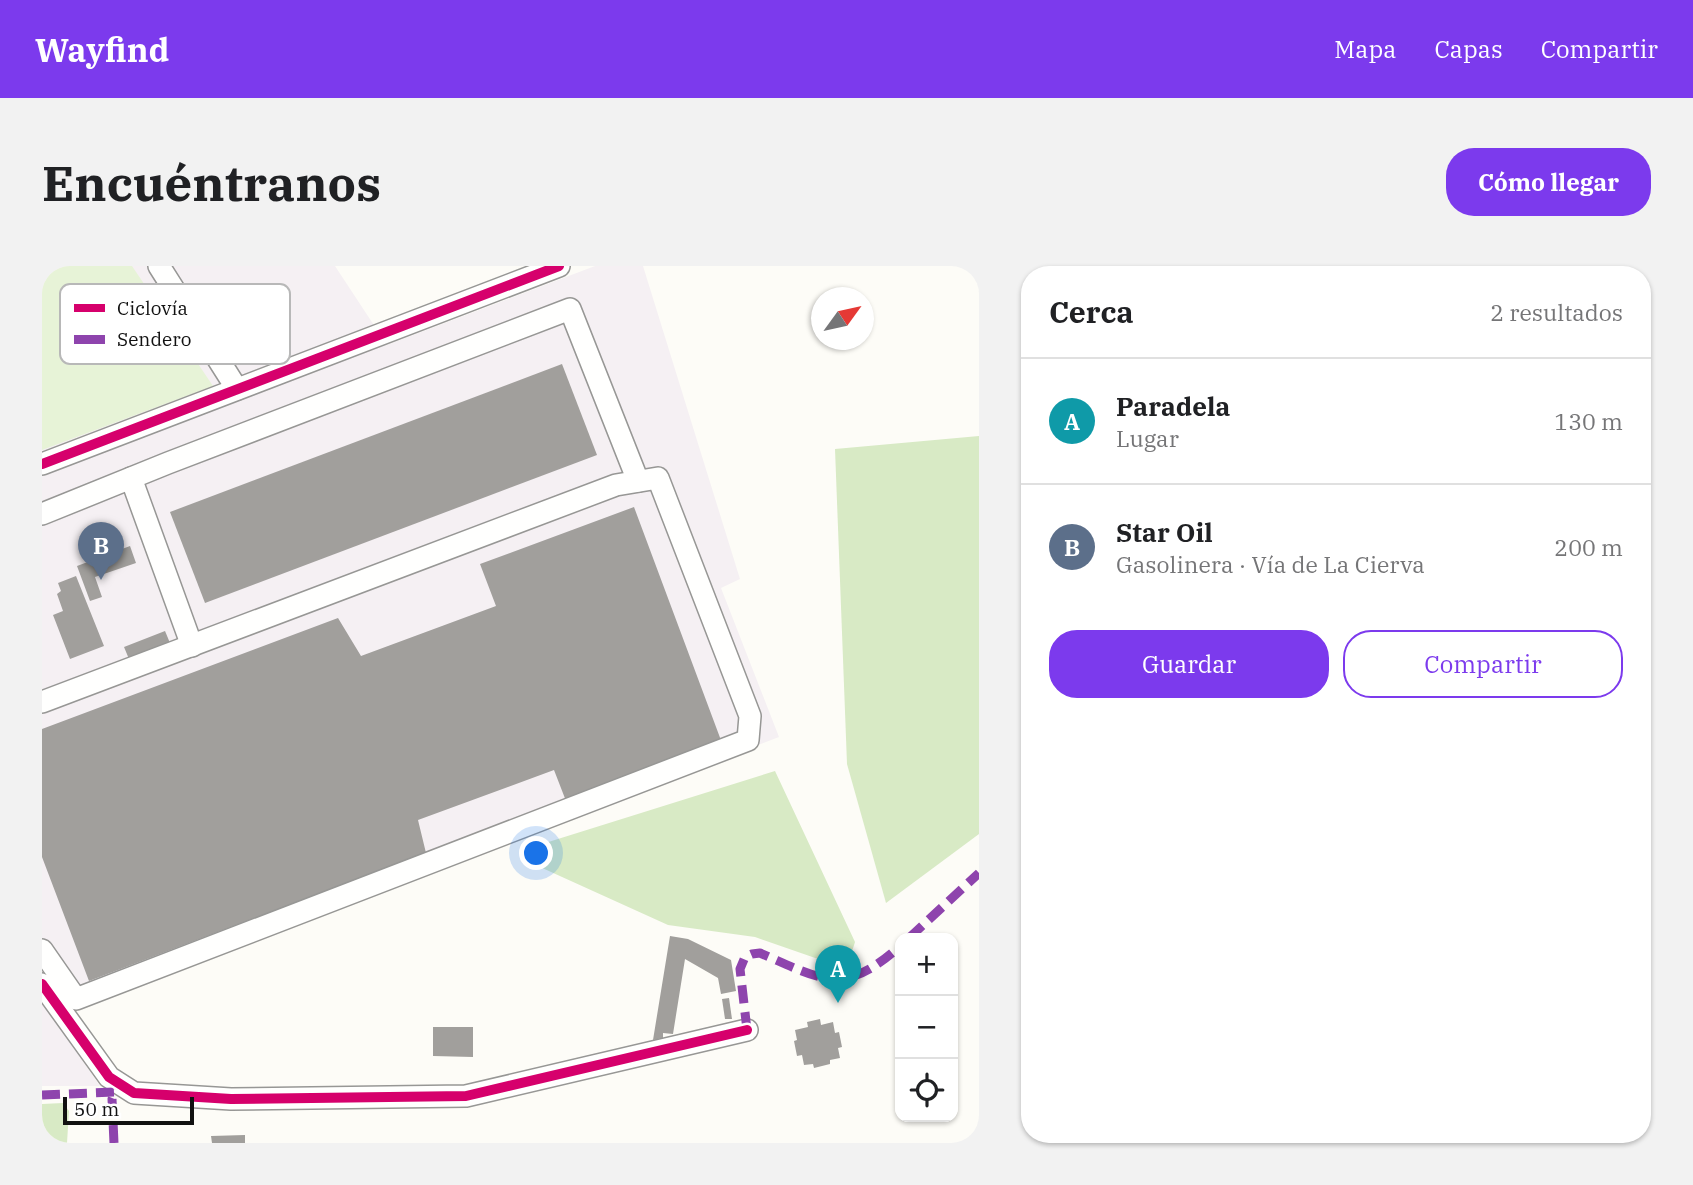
<!DOCTYPE html>
<html lang="es">
<meta charset="utf-8">
<style>
body{margin:0;font-family:"IBM Plex Serif",serif;background:#f2f2f2;color:#202124}
.controls{position:absolute;right:21px;bottom:21px;display:grid;overflow:hidden;border-radius:14px;box-shadow:0 2px 5px #0004}
.controls button{width:63px;height:63px;display:grid;place-items:center;padding:0;border:0;border-bottom:2px solid #e0e0e0;background:#fff;color:#202124;font:35px sans-serif}
.compass{position:absolute;left:769px;top:21px;width:63px;height:63px;border-radius:50%;background:#fff;box-shadow:0 2px 5px #0004;rotate:57deg}
.scale{position:absolute;left:21px;bottom:18px;width:131px;box-sizing:border-box;padding-left:7px;border:4px solid #111;border-top:0;font-size:19px;line-height:24px;white-space:nowrap;color:#111;-webkit-text-stroke:5px #fff;paint-order:stroke}
.you{position:absolute;left:495px;top:588px;width:24px;height:24px;margin:-18px;border:5px solid #fff;border-radius:50%;background:#1a73e8;box-shadow:0 0 0 10px #1a73e833}
.badge{display:grid;place-items:center;width:46px;height:46px;border-radius:50%;background:#7c3aed;color:#fff;font-size:23px;font-weight:700}
.pin{position:absolute;translate:-50% -58px;filter:drop-shadow(0 2px 4px #0008)}
.pin::after{content:'';position:absolute;top:37px;width:24px;height:21px;background:inherit;clip-path:polygon(0 0,100% 0,50% 100%)}
.list{margin:0;padding:0;list-style:none}
h2{display:flex;justify-content:space-between;align-items:center;height:91px;margin:0;padding:0 28px;font-size:30px}
h2 small{font-size:23px;font-weight:400;color:#757577}
.list li{display:grid;grid-template-columns:46px 1fr auto;gap:21px;align-items:center;box-sizing:border-box;height:126px;padding:0 28px;border-top:2px solid #e0e0e0}
.list b{display:block;font-size:26px;white-space:nowrap}
.list p{margin:0;font-size:23px;white-space:nowrap;color:#757577}
.list em{font-size:23px;font-style:normal;color:#757577}
.actions{display:flex;gap:14px;padding:21px 28px}
.actions a{flex:1;padding:16px 0;border:2px solid #7c3aed;border-radius:28px;text-align:center;font-size:24px;color:#7c3aed}
.actions .main{background:#7c3aed;color:#fff}
.icon{flex:none;width:38px;height:38px;fill:none;stroke:currentColor;stroke-width:2;stroke-linecap:round;stroke-linejoin:round}
.map{position:relative;flex:none;width:937px;height:877px;overflow:hidden;border-radius:28px}
header{display:flex;align-items:center;gap:42px;box-sizing:border-box;height:98px;padding:0 35px;background:#7c3aed;color:#fff}
header strong{font-size:33px}
nav{display:flex;gap:38px;margin-inline-start:auto;font-size:24px}
.intro{display:flex;align-items:center;justify-content:space-between;box-sizing:border-box;height:168px;padding:0 42px}
h1{margin:0;font-size:49px}
.button{padding:18px 32px;border-radius:28px;background:#7c3aed;color:#fff;font-size:24px;font-weight:700}
main{display:flex;gap:42px;padding:0 42px}
aside{flex:1;background:#fff;border-radius:28px;box-shadow:0 2px 5px #0004}
.map>svg:first-child{display:block}
.industrial{fill:#f5f0f3}
.green{fill:#e7f3d7}
.forest{fill:#d8eac5}
.building{fill:#a19f9c}
.lines{fill:none;stroke-linecap:round;stroke-linejoin:round}
.minor-casing{stroke:#979795;stroke-width:24}
.minor{stroke:#fffffe;stroke-width:21}
.quiet{stroke:#8e44ad;stroke-width:9;stroke-dasharray:18 9;stroke-linecap:butt}
.cycleway-casing{stroke:#fff;stroke-width:15}
.cycleway{stroke:#d6006c;stroke-width:10}
.key{fill:#fff;stroke:#b8b8b8;stroke-width:2}
.key-label{font-size:19px;fill:#111}
</style>
<header>
<strong>Wayfind</strong>
<nav><a>Mapa</a><a>Capas</a><a>Compartir</a></nav>
</header>
<div class="intro"><h1>Encuéntranos</h1><a class="button">Cómo llegar</a></div>
<main>
<div class="map">
<svg width="937" height="877" viewBox="0 0 937 877">
<rect width="100%" height="100%" fill="#fdfcf7"/>
<path class="industrial" d="M0,0H293L345,79L553,0H601L698,313L679,322L737,471L11,752L58,820H0Z"/>
<path class="green" d="M0,0H90L171,120L0,184Z"/>
<g class="forest">
<path d="M937,170V568L844,637L805,498L793,183Z"/>
<path d="M733,505L813,676L807,695L779,694L713,671L626,659L487,596L484,583Z"/>
<path d="M21,837L27,845L25,877H0V838Z"/>
</g>
<g class="building">
<path d="M520,98L555,189L163,337L128,246Z"/>
<path d="M592,241L680,477L524,535L512,504L376,554L384,587L47,715L0,591V463L296,352L319,390L454,340L438,298Z"/>
<path d="M88,280L94,297L53,311L60,331L48,335L35,300Z"/>
<path d="M34,310L62,380L28,393L11,349L21,345L15,328L19,325L16,317Z"/>
<path d="M123,365L128,377L87,393L82,381Z"/>
<path d="M628,670L646,673L689,694L694,725L679,728L676,712L643,693L631,768L621,767V772L611,774Z"/>
<path d="M687,732L690,753H683L680,733Z"/>
<path d="M778,753L779,759L791,756L793,767L797,766L800,781L796,782L798,792L788,794V798L772,802L771,798L762,799L760,789L755,790L752,775L755,774L753,764L766,761L765,756Z"/>
<path d="M391,761H431V791L391,790Z"/>
<path d="M203,869V877H170L169,870Z"/>
</g>
<g class="lines">
<defs>
<g id="minor">
<path d="M117,0L195,123"/>
<path d="M0,198L517,0"/>
<path d="M89,212L150,380"/>
<path d="M0,248L126,197L528,43L596,215"/>
<path d="M0,436L574,219L616,212L708,450L706,474L34,733L0,684"/>
<path d="M0,718L67,811L92,827L189,833L424,830L705,764"/>
</g>
</defs>
<use href="#minor" class="minor-casing"/>
<use href="#minor" class="minor"/>
<g class="quiet">
<path d="M867,672L937,607"/>
<path d="M705,764L698,703L703,691L710,688L718,687C781,714 801,731 858,680"/>
<path d="M0,829L73,826"/>
<path d="M72,877L70,833L76,819"/>
</g>
<defs>
<g id="cycleway">
<path d="M0,198L517,0"/>
<path d="M0,718L67,811L92,827L189,833L424,830L705,764"/>
</g>
</defs>
<use href="#cycleway" class="cycleway-casing"/>
<use href="#cycleway" class="cycleway"/>
</g>
<rect x="18" y="18" width="230" height="80" rx="10" class="key"/>
<rect x="32" y="38" width="31" height="8" fill="#d6006c"/>
<rect x="32" y="69" width="31" height="9" fill="#8e44ad"/>
<g class="key-label">
<text x="75" y="49">Ciclovía</text>
<text x="75" y="80">Sendero</text>
</g>
</svg>
<div class="controls">
<button>+</button>
<button>−</button>
<button><svg class="icon" aria-label="locate" viewBox="0 0 24 24"><circle cx="12" cy="12" r="6"/><path d="M12 2v4M12 18v4M2 12h4M18 12h4"/></svg></button>
</div>
<svg class="compass" viewBox="-18 -18 36 36"><path d="M0-13l5 13h-10z" fill="#e53935"/><path d="M0 13l5-13h-10z" fill="#757577"/></svg>
<div class="scale">50 m</div>
<div class="you"></div>
<div class="pin badge" style="left:796px;top:737px;background:#0f9aa8">A</div>
<div class="pin badge" style="left:59px;top:314px;background:#5c6f8a">B</div>
</div>
<aside>
<h2>Cerca<small>2 resultados</small></h2>
<ul class="list">
<li><span class="badge" style="background:#0f9aa8">A</span><div><b>Paradela</b><p>Lugar</p></div><em>130 m</em></li>
<li><span class="badge" style="background:#5c6f8a">B</span><div><b>Star Oil</b><p>Gasolinera · Vía de La Cierva</p></div><em>200 m</em></li>
</ul>
<div class="actions"><a class="main">Guardar</a><a>Compartir</a></div>
</aside>
</main>
